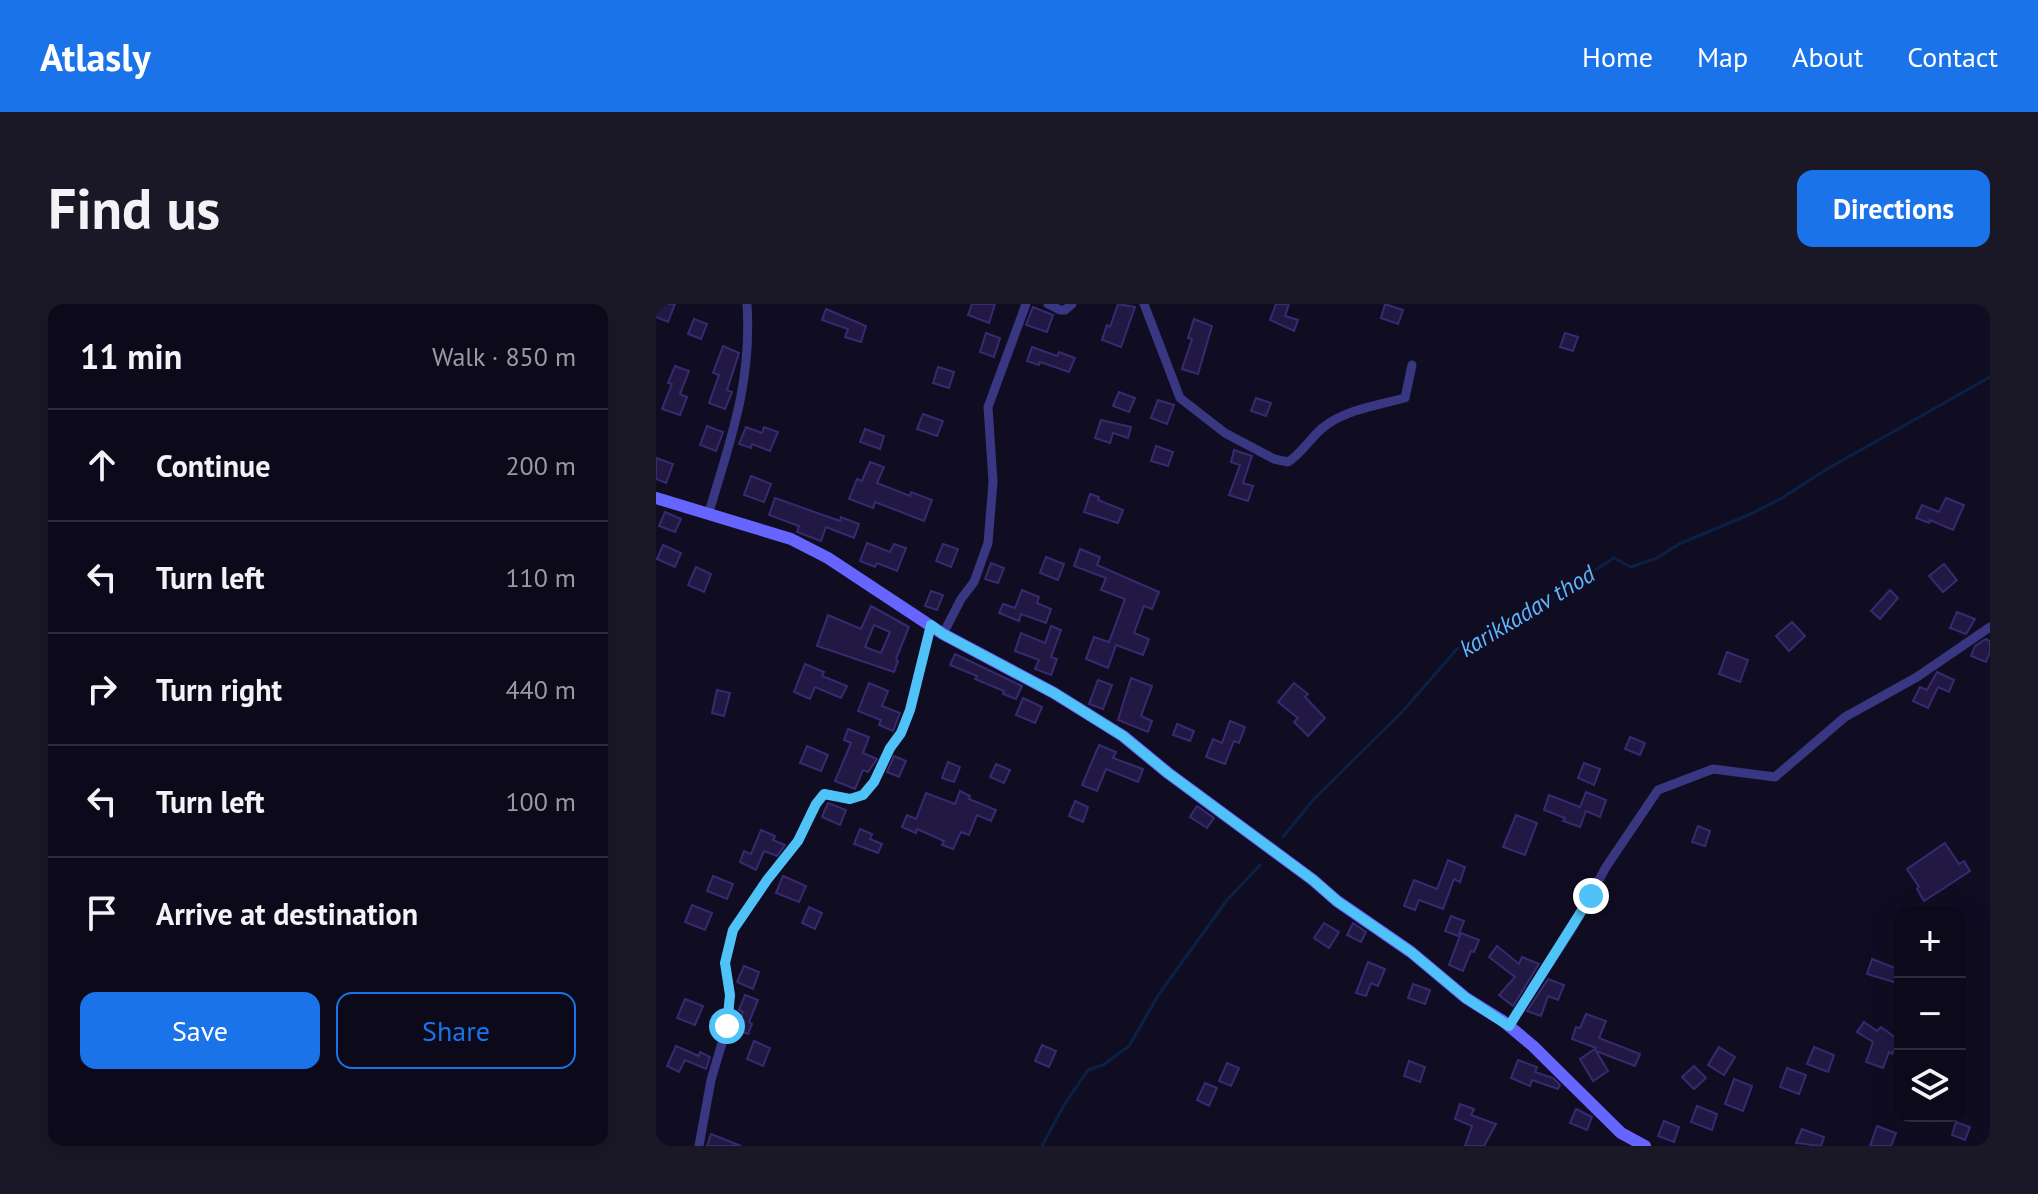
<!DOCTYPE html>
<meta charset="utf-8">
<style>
body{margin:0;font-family:"PT Sans",sans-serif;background:#1a1827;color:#f1f3f6}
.controls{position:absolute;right:24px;bottom:24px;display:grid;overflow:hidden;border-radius:16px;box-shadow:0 8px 32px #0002}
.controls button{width:72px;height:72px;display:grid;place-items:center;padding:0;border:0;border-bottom:2px solid #2c2b39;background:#0c0a1a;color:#f1f3f6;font:40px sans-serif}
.stop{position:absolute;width:24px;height:24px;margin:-18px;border:6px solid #4fc3f7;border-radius:50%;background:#fff}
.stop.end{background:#4fc3f7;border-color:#fff;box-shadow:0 2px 8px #0008}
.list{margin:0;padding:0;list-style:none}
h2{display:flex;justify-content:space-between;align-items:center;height:104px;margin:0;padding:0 32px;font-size:34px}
h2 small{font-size:26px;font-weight:400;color:#9a9aa2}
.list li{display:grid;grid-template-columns:52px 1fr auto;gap:24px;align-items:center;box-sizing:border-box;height:112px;padding:0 32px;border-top:2px solid #2c2b39}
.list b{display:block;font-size:30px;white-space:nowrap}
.list em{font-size:26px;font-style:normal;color:#9a9aa2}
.actions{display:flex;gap:16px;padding:24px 32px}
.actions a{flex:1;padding:18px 0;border:2px solid #1a73e8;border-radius:16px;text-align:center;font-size:28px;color:#1a73e8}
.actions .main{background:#1a73e8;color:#fff}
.icon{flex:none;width:44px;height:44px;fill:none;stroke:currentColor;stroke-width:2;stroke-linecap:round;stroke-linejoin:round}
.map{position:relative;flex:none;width:1334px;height:842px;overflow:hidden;border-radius:16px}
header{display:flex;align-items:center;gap:48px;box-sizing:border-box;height:112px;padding:0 40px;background:#1a73e8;color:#fff}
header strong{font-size:38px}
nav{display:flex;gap:44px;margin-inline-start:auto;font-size:28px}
.intro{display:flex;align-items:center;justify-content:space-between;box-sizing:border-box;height:192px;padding:0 48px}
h1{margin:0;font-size:56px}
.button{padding:20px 36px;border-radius:16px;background:#1a73e8;color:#fff;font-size:28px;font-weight:700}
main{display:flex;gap:48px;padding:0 48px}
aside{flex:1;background:#0c0a1a;border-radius:16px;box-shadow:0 8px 32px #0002}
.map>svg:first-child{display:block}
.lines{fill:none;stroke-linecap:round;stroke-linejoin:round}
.stream{stroke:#0a2044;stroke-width:3}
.building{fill:#211943;stroke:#372a70;stroke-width:2;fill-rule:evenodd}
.street{stroke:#393782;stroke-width:9}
.secondary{stroke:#6765ff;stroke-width:12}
.route{stroke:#4fc3f7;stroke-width:10}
.labels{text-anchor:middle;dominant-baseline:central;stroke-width:8;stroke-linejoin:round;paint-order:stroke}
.water-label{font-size:24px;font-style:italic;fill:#5cb5ff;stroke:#100d22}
</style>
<header>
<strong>Atlasly</strong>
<nav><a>Home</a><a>Map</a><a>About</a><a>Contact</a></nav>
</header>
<div class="intro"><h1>Find us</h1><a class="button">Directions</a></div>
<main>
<aside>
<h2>11 min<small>Walk · 850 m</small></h2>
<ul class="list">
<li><svg class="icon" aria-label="ahead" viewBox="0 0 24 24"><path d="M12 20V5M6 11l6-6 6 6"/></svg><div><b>Continue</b></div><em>200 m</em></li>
<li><svg class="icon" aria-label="left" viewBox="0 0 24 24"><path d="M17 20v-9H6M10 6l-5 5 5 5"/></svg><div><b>Turn left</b></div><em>110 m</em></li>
<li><svg class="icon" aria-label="right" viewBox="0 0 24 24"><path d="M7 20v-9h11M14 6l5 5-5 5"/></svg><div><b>Turn right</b></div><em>440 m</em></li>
<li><svg class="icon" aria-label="left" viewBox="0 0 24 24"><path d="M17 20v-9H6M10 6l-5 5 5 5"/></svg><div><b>Turn left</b></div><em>100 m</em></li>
<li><svg class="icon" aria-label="arrive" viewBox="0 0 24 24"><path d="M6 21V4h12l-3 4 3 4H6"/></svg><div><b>Arrive at destination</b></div></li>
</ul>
<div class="actions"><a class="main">Save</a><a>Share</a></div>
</aside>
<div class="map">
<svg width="1334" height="842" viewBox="0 0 1334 842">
<rect width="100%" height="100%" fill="#100d22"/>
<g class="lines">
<g class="stream">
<path d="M627,533L657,496L746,408L801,345L838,324L870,310L958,254L975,263L1001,254L1023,240L1097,209L1126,194L1171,165L1334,73"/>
<path d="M386,842L408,801L432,766L447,761L473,742L503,690L571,596L604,561"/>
</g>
</g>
<g class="building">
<path d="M3,0H19L12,18L0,13Z"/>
<path d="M316,0H339L333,19L312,11Z"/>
<path d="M462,0L479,3L465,43L446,36L451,21L454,23Z"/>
<path d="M620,0H633L629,12L642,16L638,27L614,16Z"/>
<path d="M729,0L747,6L742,20L725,14Z"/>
<path d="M377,3L397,11L391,28L370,21Z"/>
<path d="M170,5L210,22L205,38L189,33L192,25L166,16Z"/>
<path d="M38,15L51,20L45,35L32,30Z"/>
<path d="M538,15L556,22L542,70L526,65L536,35L532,34Z"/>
<path d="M330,29L344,34L338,53L324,48Z"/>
<path d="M909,29L922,33L917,47L904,43Z"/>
<path d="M67,42L83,49L71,86L76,88L69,105L53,99L63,71L57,69Z"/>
<path d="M376,43L401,52L403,48L419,54L413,68L384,58L383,61L371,57Z"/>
<path d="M19,62L33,67L24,90L31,93L24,111L6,105L16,80L12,79Z"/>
<path d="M282,63L298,68L293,84L277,79Z"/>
<path d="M463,88L479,94L473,108L457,102Z"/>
<path d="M600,94L615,99L610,112L595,107Z"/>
<path d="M502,96L518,101L511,120L495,114Z"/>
<path d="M267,110L287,117L281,132L261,125Z"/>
<path d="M445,116L475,123L472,134L457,129L454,139L439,134Z"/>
<path d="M51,122L67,128L60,147L44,141Z"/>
<path d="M90,123L106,129L108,123L122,128L114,147L96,140L95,144L83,140Z"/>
<path d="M209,125L228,132L224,145L204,138Z"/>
<path d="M500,142L517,148L512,162L495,157Z"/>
<path d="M578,146L596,152L587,179L597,182L592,197L573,191L584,161L575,158Z"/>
<path d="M0,154L17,160L10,179L0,175Z"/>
<path d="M214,158L228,163L221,179L254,192L255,188L276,196L268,217L219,198L217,204L193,195L201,175L206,177Z"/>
<path d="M95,172L115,180L108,198L88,191Z"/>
<path d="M434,190L443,193L442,196L467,206L462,219L428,208Z"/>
<path d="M119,194L184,217L185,213L203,220L198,234L170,223L165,237L141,228L143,222L113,211Z"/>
<path d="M1290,194L1308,201L1297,226L1274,216L1273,219L1260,214L1266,201L1283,208Z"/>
<path d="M9,208L25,215L19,228L3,222Z"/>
<path d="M211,239L234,248L238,240L250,244L241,267L221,259L219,263L204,257Z"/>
<path d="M287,240L302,245L295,263L280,257Z"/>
<path d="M7,241L25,249L19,263L1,255Z"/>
<path d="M424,245L444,253L441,261L503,288L496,305L488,302L478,329L493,335L487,351L460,341L452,364L430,355L438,333L453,338L469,295L445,286L450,274L418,262Z"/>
<path d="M390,253L408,260L402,276L384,269Z"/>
<path d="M335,259L348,264L342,279L329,275Z"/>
<path d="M1288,260L1301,276L1287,288L1273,272Z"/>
<path d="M40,263L55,270L48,288L32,281Z"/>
<path d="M366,286L383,293L381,299L395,305L390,319L365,310L363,317L343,309L347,300L359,304Z"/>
<path d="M1234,286L1242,294L1224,315L1215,307Z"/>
<path d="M275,287L287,291L281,306L269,302Z"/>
<path d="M215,302L253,323L240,355L242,357L238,368L161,342L172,311L205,325ZM218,321L234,328L225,349L209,343Z"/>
<path d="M1301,308L1319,315L1310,330L1294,324Z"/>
<path d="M1136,318L1149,332L1133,347L1120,332Z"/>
<path d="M395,322L405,326L395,353L401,355L395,371L379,365L383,356L359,347L365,329L389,339Z"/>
<path d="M1330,335L1334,337V348L1330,358L1315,352L1319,342Z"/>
<path d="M1071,348L1092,356L1084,378L1063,370Z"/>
<path d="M299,350L366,382L360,395L347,390L348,387L319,375L321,372L294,361Z"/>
<path d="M149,360L168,368L166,372L191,382L185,394L159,383L154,395L138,388Z"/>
<path d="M1281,368L1298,376L1293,388L1282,383L1272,404L1257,397L1264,383L1271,386Z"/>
<path d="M475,374L496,382L485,412L496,417L492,428L462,416Z"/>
<path d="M442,376L456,381L447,405L433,400Z"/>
<path d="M213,379L232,387L226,402L244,409L237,427L223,421L225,416L202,407Z"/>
<path d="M638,379L652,390L649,393L669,414L652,432L638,418L642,414L622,398Z"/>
<path d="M61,386L74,389L68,412L56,409Z"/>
<path d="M367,394L386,403L379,419L360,411Z"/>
<path d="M574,417L589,423L583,439L578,437L569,460L550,453L557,435L566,439Z"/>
<path d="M521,420L538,427L534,437L517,431Z"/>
<path d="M192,425L213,433L207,449L221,455L212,468L207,466L199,485L179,477L195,439L188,436Z"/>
<path d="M974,433L989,439L984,451L969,445Z"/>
<path d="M443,441L460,448L457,454L487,465L482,478L450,465L441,487L426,481Z"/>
<path d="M151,442L172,451L165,467L144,459Z"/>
<path d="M238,452L250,457L243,473L231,468Z"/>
<path d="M292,458L304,463L298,478L286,474Z"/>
<path d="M928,459L944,465L938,481L922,474Z"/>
<path d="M340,460L354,466L348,479L334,473Z"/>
<path d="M304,487L314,492L313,495L340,506L335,517L321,511L313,531L305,528L297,545L286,541L288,537L261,525L260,529L246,523L251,511L260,515L270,489L299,500Z"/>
<path d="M930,488L950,496L944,513L930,507L924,523L907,517L909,514L888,506L893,491L924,503Z"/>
<path d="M419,497L432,503L427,518L413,512Z"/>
<path d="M172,499L190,506L184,521L166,513Z"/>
<path d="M541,502L558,514L551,524L534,513Z"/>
<path d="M860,511L881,519L869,551L847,543Z"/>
<path d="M1042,522L1054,527L1049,542L1036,538Z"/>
<path d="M204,525L216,530L214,535L226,540L222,549L198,540Z"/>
<path d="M105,526L119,532L117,536L129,541L121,552L108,547L100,566L84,558L88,547L95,550Z"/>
<path d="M1289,539L1303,560L1308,557L1314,567L1268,597L1261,585L1263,583L1251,565Z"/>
<path d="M792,556L809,563L804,578L798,575L787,605L763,596L759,606L748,602L758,576L781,585Z"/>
<path d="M57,572L77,580L71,595L51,587Z"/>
<path d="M127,572L150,582L143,598L120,589Z"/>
<path d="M36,601L56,609L49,626L29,618Z"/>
<path d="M153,603L166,609L159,625L146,619Z"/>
<path d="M795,612L808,617L802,632L789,627Z"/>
<path d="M668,619L683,628L673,644L658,634Z"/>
<path d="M697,619L710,628L705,638L691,631Z"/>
<path d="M805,629L823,636L818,648L815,647L807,667L793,661Z"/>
<path d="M841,642L863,660L866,653L883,660L857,702L843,691L859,673L833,653Z"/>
<path d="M1216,655L1244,666V680L1211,670Z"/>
<path d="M712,658L729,665L722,682L715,679L710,692L700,689Z"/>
<path d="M88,662L103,668L97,685L81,678Z"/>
<path d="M892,675L908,681L902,696L892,692L885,712L871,707Z"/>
<path d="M757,680L774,686L769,700L752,694Z"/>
<path d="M89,691L102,696L93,718L96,720L92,730L79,725L87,708L83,706Z"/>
<path d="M29,695L47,702L39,721L21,714Z"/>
<path d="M930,710L950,717L943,734L984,750L979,762L940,747L952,767L937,777L924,755L940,744L916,735L920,723L924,724Z"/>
<path d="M1208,718L1221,727L1225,723L1244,737L1236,750L1233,748L1227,764L1210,758L1217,738L1201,728Z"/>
<path d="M98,737L114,744L107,762L91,755Z"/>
<path d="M386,741L400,747L393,763L379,757Z"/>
<path d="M20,742L43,752L44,748L54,753L50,765L29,756L23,768L11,762Z"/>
<path d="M1063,743L1079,753L1068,771L1052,761Z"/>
<path d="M1158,743L1178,751L1172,768L1151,760Z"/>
<path d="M862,756L881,763L879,768L897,774L904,781L902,785L876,776L874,782L855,774Z"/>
<path d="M753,757L769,763L764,778L748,772Z"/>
<path d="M571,759L583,764L575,782L563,777Z"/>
<path d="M1038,762L1050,774L1038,785L1026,773Z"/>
<path d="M1131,764L1150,771L1143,790L1124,783Z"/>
<path d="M1078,775L1096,782L1087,807L1069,800Z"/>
<path d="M549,779L561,784L553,802L541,796Z"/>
<path d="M804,800L818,805L815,811L840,820L828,842H809L816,822L799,815Z"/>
<path d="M1041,802L1061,810L1056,826L1035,818Z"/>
<path d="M920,805L936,813L931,826L914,819Z"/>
<path d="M1008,817L1023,823L1018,838L1002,832Z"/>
<path d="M1300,818L1314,823L1309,836L1296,831Z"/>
<path d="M1221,822L1240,829L1235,842H1214Z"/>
<path d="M1146,825L1168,833L1165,842L1140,839Z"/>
<path d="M55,830L85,842H51Z"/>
</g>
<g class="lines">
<g class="street">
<path d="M392,0L404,6H409L416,0"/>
<path d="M488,0L524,94L569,129L618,155L632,158C647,149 655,132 669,122C692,105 723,101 749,94L756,61"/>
<path d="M53,208C75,134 96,78 91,0"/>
<path d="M287,330L305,295L318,278L332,239L337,178L332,103L370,0"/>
<path d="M853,722L917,623L950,563L1002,486L1057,465L1119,473L1189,413L1261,373L1334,323"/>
<path d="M43,842L55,776L71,722L74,691L69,659L77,626L111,576L142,537L160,500L168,490L194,495L207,491L218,478L234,444L245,429L254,406L275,321"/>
</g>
<path class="secondary" d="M0,194L135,235L172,254L287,330L398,389L467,432L512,469L657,576L681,597L755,648L810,694L847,717L877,742L965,829L989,842"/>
</g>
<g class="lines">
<path class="route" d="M71,722L74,691L69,659L77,626L111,576L142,537L160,500L168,490L194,495L207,491L218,478L234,444L245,429L254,406L275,321L287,330L398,389L467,432L512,469L657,576L681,597L755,648L810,694L853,722L935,592"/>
</g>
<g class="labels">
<g class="water-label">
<text transform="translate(871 307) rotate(-31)">karikkadav thod</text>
</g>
</g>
</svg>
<div class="controls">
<button>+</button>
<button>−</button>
<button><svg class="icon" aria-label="layers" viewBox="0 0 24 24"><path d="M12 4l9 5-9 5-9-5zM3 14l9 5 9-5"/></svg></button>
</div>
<div class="stop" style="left:71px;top:722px"></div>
<div class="stop end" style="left:935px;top:592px"></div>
</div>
</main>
